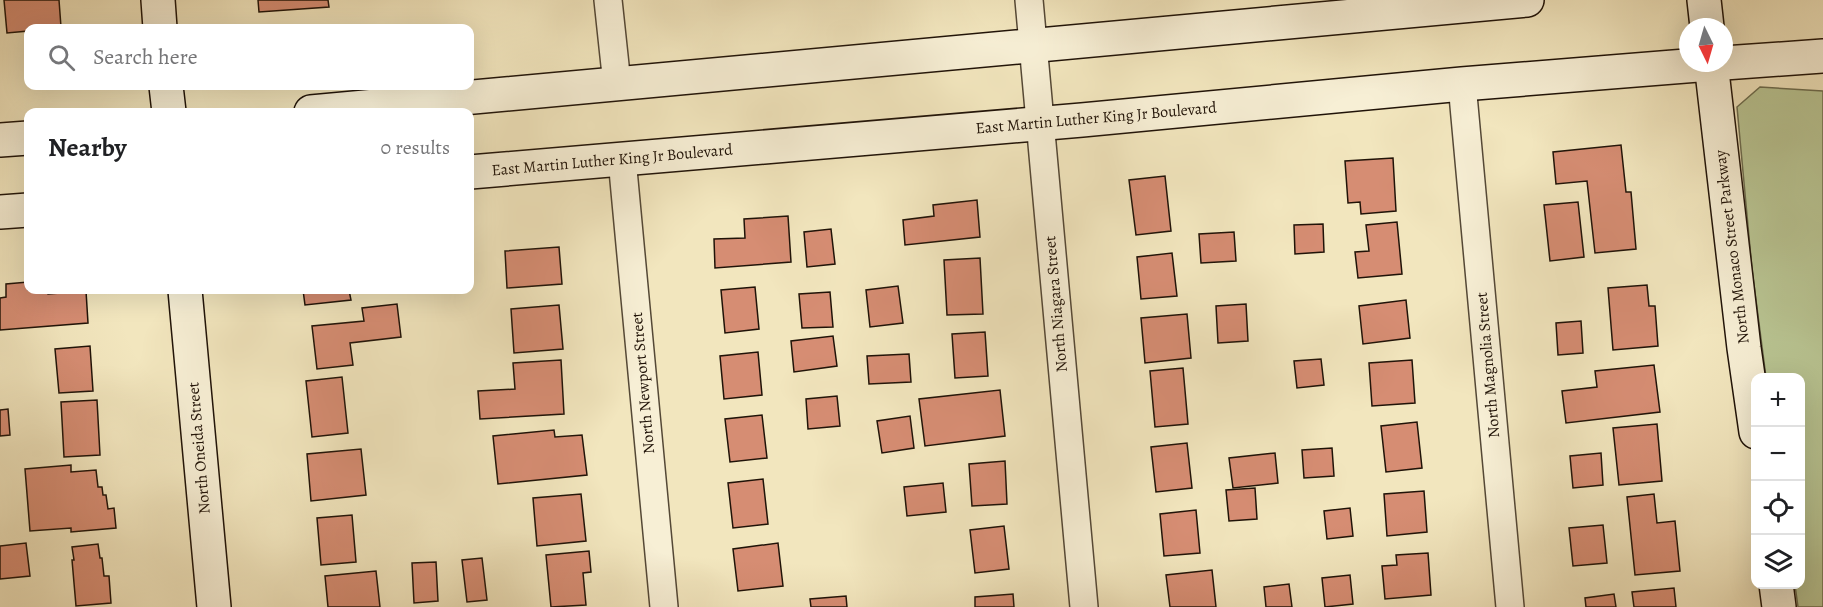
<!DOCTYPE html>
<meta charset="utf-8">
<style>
body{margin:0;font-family:Alegreya,serif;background:#f6f6f6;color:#202124}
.controls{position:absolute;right:18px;bottom:18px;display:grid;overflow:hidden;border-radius:12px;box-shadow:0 6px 24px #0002}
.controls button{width:54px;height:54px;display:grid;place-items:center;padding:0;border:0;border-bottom:2px solid #e0e0e0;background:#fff;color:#202124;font:30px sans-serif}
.compass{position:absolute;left:1679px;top:18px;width:54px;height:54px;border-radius:50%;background:#fff;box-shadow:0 6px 24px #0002;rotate:175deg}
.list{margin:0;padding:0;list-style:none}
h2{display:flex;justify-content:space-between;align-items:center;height:78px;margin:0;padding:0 24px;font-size:26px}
h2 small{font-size:20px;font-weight:400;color:#757577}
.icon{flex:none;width:33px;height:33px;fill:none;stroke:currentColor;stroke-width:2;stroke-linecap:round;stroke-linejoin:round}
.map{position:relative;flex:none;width:1823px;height:607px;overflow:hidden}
.search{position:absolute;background:#fff;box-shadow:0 6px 24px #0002;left:24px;top:24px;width:450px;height:66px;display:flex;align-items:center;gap:15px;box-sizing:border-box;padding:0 21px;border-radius:12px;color:#757577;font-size:22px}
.panel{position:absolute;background:#fff;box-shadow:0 6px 24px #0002;left:24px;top:108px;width:450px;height:186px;border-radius:12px}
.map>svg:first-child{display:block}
.green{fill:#b9c593;stroke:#6c6c4e;stroke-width:1.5}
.building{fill:#d68d73;stroke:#201308;stroke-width:1.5}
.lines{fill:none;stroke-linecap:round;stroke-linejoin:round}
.street-casing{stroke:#544836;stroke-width:30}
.secondary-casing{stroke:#201308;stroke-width:36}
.street{stroke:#f7efd5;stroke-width:27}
.secondary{stroke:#f7efd5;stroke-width:33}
.labels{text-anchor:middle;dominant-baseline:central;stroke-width:4.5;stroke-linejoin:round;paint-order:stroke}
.street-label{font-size:16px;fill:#201308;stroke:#f7efd5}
</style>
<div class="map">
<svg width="1823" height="607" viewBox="0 0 1823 607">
<rect width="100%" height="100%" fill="#f2e6be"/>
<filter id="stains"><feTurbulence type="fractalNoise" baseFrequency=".00333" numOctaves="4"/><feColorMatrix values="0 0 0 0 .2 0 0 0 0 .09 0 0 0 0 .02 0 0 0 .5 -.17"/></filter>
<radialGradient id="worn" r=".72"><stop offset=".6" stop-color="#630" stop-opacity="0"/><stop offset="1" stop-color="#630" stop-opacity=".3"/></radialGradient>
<path class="green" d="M1760,87L1823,91V607H1798L1795,585L1800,584V378L1766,377L1752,269L1737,107Z"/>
<g class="building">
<path d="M4,0H59L61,27L28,28V31L7,33Z"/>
<path d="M258,0H328L329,7L259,12Z"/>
<path d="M1621,145L1626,192H1631L1636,249L1595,253L1587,181L1556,184L1553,152Z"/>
<path d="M1393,158L1396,211L1361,214L1360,202L1348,203L1345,161Z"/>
<path d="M1165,176L1171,231L1136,235L1129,180Z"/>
<path d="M977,200L980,237L905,245L903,220L934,216L933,205Z"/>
<path d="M1578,202L1584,257L1550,261L1544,205Z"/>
<path d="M788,216L791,262L715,268L714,239L745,238L744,219Z"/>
<path d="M1397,222L1402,274L1358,278L1355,252L1369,251L1366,225Z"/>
<path d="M1323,224L1324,252L1295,254L1294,225Z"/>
<path d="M831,229L835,264L807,267L804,232Z"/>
<path d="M1234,232L1236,261L1201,263L1199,234Z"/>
<path d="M559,247L562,284L507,288L505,251Z"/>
<path d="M1172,253L1177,296L1141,299L1137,257Z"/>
<path d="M980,258L983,314L947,315L944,260Z"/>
<path d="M28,282V290H47L48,294L86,291L88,323L0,330V298L6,297V284Z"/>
<path d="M1647,285L1649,306H1655L1658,346L1613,350L1608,288Z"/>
<path d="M898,286L903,323L870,327L866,290Z"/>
<path d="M755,287L759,329L725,333L721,290Z"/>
<path d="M303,290H349L351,300L305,305Z"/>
<path d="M830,292L833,327L802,328L799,294Z"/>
<path d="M1406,300L1410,338L1363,344L1359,306Z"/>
<path d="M397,304L401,337L350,343L353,365L317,369L312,326L364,321L362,308Z"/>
<path d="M1246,304L1248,341L1218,343L1216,306Z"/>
<path d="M559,305L563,349L514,353L511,309Z"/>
<path d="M1187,314L1191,358L1145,363L1141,318Z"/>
<path d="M1581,321L1583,353L1558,355L1556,323Z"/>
<path d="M985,332L988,376L955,378L952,334Z"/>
<path d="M833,336L837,366L794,372L791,341Z"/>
<path d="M90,346L93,391L59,393L55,349Z"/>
<path d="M758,352L762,395L724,399L720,356Z"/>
<path d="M909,354L911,382L869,384L867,356Z"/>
<path d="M1321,359L1324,385L1297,388L1294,361Z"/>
<path d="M561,360L564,414L480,419L478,391L515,389L513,363Z"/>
<path d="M1412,360L1415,403L1372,406L1369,363Z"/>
<path d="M1654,365L1660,412L1566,423L1562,391L1597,387L1595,371Z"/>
<path d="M1183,368L1188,424L1155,427L1150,371Z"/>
<path d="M342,377L348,433L312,437L306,381Z"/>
<path d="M1000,390L1005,436L925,446L919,399Z"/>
<path d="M837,396L840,426L808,429L806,399Z"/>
<path d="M97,400L100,455L64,457L61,402Z"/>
<path d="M8,409L10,435L0,436V410Z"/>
<path d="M762,415L767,458L730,462L725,419Z"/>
<path d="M910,416L914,448L882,453L877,421Z"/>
<path d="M1417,422L1422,468L1386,472L1381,426Z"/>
<path d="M1657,424L1662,481L1619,485L1613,428Z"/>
<path d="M554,430L555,437L582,435L587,475L498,484L493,436Z"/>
<path d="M1187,443L1192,488L1156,492L1151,447Z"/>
<path d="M1332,448L1334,476L1304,478L1302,450Z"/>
<path d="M361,449L366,495L311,501L307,454Z"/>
<path d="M1275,453L1278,483L1233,488L1229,458Z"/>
<path d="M1601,453L1603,485L1573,488L1570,456Z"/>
<path d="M1005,461L1007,504L972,506L969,464Z"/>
<path d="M71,465V472L96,470L98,487H102L103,495H106L108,509L114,508L116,528L71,532V528L30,531L25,469Z"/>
<path d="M763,479L768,524L733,528L728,483Z"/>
<path d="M943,483L946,512L907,516L904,487Z"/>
<path d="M1255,488L1257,519L1229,521L1226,490Z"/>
<path d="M1424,491L1427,532L1387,536L1384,494Z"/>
<path d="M581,494L586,541L537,546L533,498Z"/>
<path d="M1654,494L1657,523L1675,521L1680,571L1635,575L1627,497Z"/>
<path d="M1350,508L1353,536L1327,539L1324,511Z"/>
<path d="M1196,510L1200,553L1164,556L1160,514Z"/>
<path d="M352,515L356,562L321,565L317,518Z"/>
<path d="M1603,525L1607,563L1573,566L1569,528Z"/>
<path d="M1004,526L1009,569L975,573L970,530Z"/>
<path d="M26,543L30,576L0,579V546Z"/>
<path d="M778,543L783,586L738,591L733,549Z"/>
<path d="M98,544L100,558H102L104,576H109L111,603L76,606L72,560H74L72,547Z"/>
<path d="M589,551L591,572L583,573L586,605L551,607L546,555Z"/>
<path d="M1428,553L1431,595L1385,599L1382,566L1397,565L1396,555Z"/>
<path d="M482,558L487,600L467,602L462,560Z"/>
<path d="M436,562L438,601L414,603L412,563Z"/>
<path d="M1212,570L1216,607H1170L1166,575Z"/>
<path d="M376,571L380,607H328L325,576Z"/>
<path d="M1350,575L1353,604L1325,607L1322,578Z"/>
<path d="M1289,584L1292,607H1266L1264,587Z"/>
<path d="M1674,588L1676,607H1634L1632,592Z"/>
<path d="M1013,594L1014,607H975V597Z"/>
<path d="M1614,594L1616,607H1586L1585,598Z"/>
<path d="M846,596L847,607H811L810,599Z"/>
</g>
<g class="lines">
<defs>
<g id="street">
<path d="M608,0L617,84"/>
<path d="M1029,0L1084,607"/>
<path d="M1462,84L1510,607"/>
<path d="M622,159L664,607"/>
</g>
<g id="secondary">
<path d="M158,0L160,28"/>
<path d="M1704,0L1707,27"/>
<path d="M1711,63L1744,348L1756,432"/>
<path d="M1724,63L1823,56"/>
<path d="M166,86L169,112"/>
<path d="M311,112L1527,0"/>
<path d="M0,140L28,138"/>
<path d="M470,172L1082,120L1462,84L1723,63"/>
<path d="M0,212L28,210"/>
<path d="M185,290L214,607"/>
<path d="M1776,584L1779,607"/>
</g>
</defs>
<use href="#street" class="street-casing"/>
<use href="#secondary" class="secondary-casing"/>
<use href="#street" class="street"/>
<use href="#secondary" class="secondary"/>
</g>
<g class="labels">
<g class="street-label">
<text transform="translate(1096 118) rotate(-5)">East Martin Luther King Jr Boulevard</text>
<text transform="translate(612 160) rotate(-5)">East Martin Luther King Jr Boulevard</text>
<text transform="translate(1732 247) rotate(-97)">North Monaco Street Parkway</text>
<text transform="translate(1056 304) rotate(-95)">North Niagara Street</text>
<text transform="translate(1488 365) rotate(-95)">North Magnolia Street</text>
<text transform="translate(643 383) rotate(-95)">North Newport Street</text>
<text transform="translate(199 448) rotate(-95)">North Oneida Street</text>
</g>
</g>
<rect width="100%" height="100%" filter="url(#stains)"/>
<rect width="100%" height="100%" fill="url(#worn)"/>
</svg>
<div class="controls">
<button>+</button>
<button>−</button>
<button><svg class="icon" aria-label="locate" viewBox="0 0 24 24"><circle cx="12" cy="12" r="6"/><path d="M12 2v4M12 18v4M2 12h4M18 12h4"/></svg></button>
<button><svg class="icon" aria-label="layers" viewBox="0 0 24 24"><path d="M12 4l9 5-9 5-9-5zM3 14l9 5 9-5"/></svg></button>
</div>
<svg class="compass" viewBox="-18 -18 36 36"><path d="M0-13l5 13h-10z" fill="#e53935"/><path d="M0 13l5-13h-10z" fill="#757577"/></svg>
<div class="search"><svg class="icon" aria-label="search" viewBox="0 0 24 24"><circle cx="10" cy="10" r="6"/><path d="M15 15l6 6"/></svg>Search here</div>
<section class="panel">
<h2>Nearby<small>0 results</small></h2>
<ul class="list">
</ul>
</section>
</div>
